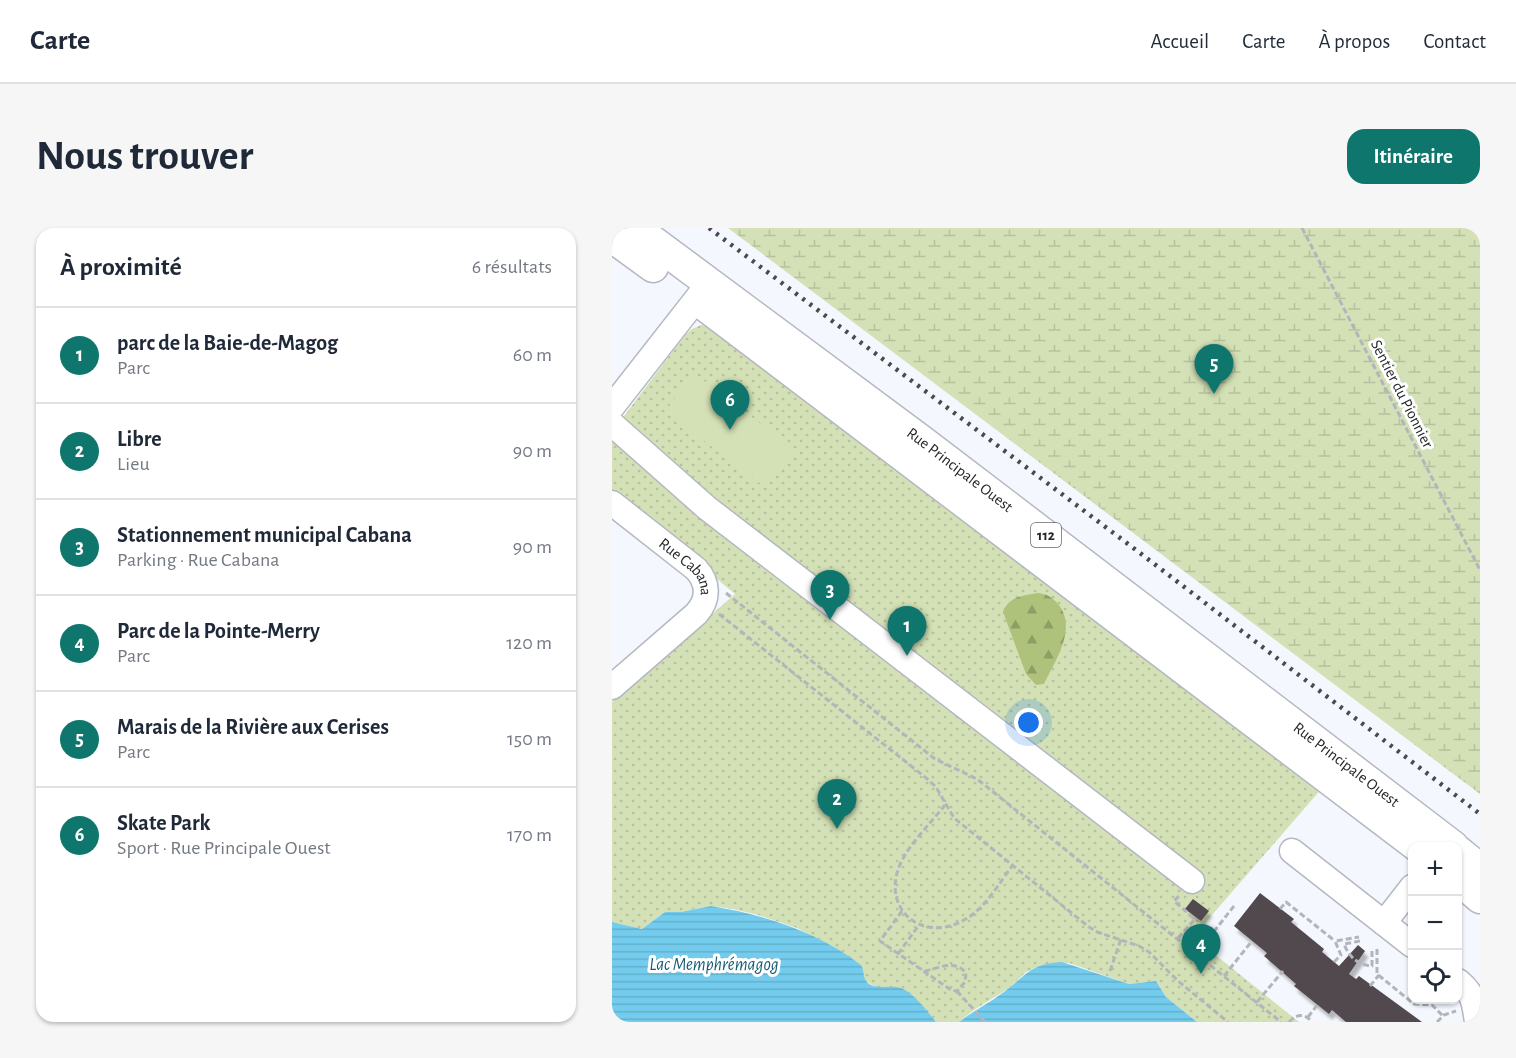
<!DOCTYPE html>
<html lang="fr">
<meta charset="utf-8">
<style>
body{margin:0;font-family:"Alegreya Sans",sans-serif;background:#f6f6f7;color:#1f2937}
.controls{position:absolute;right:18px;bottom:18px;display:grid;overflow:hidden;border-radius:12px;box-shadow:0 2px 4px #0004}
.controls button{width:54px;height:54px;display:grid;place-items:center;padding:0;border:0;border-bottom:2px solid #e0e1e3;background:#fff;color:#1f2937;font:30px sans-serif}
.you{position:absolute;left:417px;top:495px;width:21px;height:21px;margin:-15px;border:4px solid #fff;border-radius:50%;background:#1a73e8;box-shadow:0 0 0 9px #1a73e833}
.badge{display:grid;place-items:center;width:39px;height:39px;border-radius:50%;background:#0f766e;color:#fff;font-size:20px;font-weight:700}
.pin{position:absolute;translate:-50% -50px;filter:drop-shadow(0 2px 3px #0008)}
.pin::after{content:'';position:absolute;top:32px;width:21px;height:18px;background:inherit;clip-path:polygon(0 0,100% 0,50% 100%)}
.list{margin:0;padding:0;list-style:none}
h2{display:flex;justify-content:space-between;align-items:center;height:78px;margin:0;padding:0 24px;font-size:26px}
h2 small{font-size:20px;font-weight:400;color:#747a83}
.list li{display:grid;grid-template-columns:39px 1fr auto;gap:18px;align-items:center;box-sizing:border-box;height:96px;padding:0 24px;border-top:2px solid #e0e1e3}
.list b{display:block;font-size:22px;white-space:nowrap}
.list p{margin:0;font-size:20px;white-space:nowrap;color:#747a83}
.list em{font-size:20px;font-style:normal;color:#747a83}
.icon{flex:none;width:33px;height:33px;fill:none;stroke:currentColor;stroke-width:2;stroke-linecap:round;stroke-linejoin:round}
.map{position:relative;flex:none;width:868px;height:794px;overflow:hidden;border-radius:18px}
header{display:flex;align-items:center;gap:36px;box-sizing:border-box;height:84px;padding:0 30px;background:#fff;border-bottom:2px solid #e0e1e3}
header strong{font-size:28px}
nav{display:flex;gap:33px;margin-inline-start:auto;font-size:21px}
.intro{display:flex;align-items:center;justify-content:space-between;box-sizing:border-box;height:144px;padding:0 36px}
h1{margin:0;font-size:42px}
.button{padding:15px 27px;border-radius:18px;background:#0f766e;color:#fff;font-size:21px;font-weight:700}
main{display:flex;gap:36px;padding:0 36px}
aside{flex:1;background:#fff;border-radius:18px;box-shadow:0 2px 4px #0004}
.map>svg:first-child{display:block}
.grass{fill:url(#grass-dots)}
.forest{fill:url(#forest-firs)}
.wetland{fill:url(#wetland-marsh)}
.pitch{fill:#d4e1b6}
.water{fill:url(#water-rules)}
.building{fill:#51494d;filter:url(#shadow)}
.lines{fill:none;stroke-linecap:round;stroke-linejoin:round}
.minor-casing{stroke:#b4b8c0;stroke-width:27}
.major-casing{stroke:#b4b8c0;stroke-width:33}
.path{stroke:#b3b5bb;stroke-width:3;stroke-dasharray:6 3;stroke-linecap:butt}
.minor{stroke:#fff;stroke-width:24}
.major{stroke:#fff;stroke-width:30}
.rail{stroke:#484a4e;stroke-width:4.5;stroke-dasharray:3 6;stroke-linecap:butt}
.labels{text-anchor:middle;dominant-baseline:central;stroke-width:6;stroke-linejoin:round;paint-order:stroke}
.shield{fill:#fff;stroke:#66686a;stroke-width:1.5}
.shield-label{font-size:15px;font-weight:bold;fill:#25272a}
.street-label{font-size:16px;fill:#25272a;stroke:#fff}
.water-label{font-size:18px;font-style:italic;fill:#175e75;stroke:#fff}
</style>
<header>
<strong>Carte</strong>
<nav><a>Accueil</a><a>Carte</a><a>À propos</a><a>Contact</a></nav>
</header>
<div class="intro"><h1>Nous trouver</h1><a class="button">Itinéraire</a></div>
<main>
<aside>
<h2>À proximité<small>6 résultats</small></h2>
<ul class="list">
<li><span class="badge">1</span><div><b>parc de la Baie-de-Magog</b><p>Parc</p></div><em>60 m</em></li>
<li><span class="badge">2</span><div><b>Libre</b><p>Lieu</p></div><em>90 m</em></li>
<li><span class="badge">3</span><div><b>Stationnement municipal Cabana</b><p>Parking · Rue Cabana</p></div><em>90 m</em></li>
<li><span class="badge">4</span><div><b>Parc de la Pointe-Merry</b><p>Parc</p></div><em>120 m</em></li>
<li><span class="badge">5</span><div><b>Marais de la Rivière aux Cerises</b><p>Parc</p></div><em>150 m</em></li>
<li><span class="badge">6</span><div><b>Skate Park</b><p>Sport · Rue Principale Ouest</p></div><em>170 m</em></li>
</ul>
</aside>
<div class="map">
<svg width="868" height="794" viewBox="0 0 868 794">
<defs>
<pattern id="grass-dots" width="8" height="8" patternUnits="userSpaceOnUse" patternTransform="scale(1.5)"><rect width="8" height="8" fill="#d4e1b6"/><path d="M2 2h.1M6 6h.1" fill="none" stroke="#b6c19d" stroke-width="1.8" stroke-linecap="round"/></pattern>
<pattern id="forest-firs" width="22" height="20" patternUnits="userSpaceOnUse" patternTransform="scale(1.5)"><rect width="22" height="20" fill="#afc27b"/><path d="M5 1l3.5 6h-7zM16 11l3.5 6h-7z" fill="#8e9e65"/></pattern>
<pattern id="wetland-marsh" width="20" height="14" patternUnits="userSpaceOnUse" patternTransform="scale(1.5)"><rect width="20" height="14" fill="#d4e1b6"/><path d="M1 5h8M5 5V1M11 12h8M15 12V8" fill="none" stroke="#b6c19d"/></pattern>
<pattern id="water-rules" width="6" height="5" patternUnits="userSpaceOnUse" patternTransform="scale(1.5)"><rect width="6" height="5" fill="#73cced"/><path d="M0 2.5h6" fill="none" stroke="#63afcb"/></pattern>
<filter id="shadow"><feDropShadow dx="3.5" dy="6" stdDeviation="1.5" flood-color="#0004"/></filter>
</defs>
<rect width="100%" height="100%" fill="#f4f7fe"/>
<path class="grass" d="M89,97L98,98L711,559L581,709L687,794H585L554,769L544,753L517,756L457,735L429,737L414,744L397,760L362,782L347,794H324L308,775L273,759H264L253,753L249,737L220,718L185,700L146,687L121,681L99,678L69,684H53L30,701L0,694V474L123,366L0,264V204L73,107L80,101Z"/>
<path class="forest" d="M426,365C435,366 440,369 446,376C466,400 443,433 432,456L424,457L414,446L391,384C397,368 411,368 426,365Z"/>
<path class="wetland" d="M116,0H868V566Z"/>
<path class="pitch" d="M82,145L183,222L154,260L53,183Z"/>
<g class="water">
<path d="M99,678C153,687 205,703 249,737C252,742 251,746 253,751C259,764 278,756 289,760C303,766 315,783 324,794H0V694L30,701L53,684H69Z"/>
<path d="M450,734L517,756L544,753L554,769L585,794H347C363,782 381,773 397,760C418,743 421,736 450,734Z"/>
</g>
<g class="building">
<path d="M648,665L682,691L679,694L712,721L710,724L727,738L746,717L753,723L737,746L744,751L747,748L810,794H734L720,782L717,786L682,758L684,756L652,728L655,725L622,698Z"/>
<path d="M581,671L597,683L589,693L573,681Z"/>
</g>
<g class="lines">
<defs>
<g id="minor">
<path d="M0,179L97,55"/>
<path d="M0,196L95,280L580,653"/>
<path id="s1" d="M0,275L84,341C97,355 97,372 84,386L0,459"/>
<path d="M680,623L800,717"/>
<path d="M772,695L800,659"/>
<path d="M846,753C862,766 862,774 865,794"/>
</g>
<g id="major">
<path id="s2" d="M23,0L310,213L841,618"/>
<path d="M0,9L41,39"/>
<path d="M92,77L805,618"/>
<path d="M846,623L868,641"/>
<path d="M846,651L868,670"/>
</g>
</defs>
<use href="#minor" class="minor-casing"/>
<use href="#major" class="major-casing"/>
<g class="path">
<path d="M690,0L868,342"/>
<path d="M114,365L323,531L365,551L669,794"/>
<path d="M107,386L313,549L324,559L342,590L477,699L485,704L527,718L537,724L566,753L616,794"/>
<path d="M333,577C319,595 295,618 287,639C270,684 313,715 352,692C373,681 387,655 401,637"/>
<path d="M668,681L674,674L723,713"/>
<path d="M290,683L268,713L339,762L345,763L353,754L354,745C343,731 327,740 313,743"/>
<path d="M566,710L583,691L562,673L568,667"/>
<path d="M748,713L732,716C737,729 746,737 760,738V721"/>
<path d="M765,721V746L802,776L820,777L831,788"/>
<path d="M585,725L622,678"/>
<path d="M286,726L307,697"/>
<path d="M592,731C597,725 601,720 594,714"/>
<path d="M722,734L729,727L723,713L747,709"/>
<path d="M498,743L509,711"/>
<path d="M612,748L640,713"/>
<path d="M758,758L767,747"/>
<path d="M345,763L373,794"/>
<path d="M645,774L671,743"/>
<path d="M696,789L706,776"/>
<path d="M677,794C684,786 693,785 700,794"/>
<path d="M825,794L832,787L844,783"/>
</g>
<use href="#minor" class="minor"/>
<use href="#major" class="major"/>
<path class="rail" d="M97,0L528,325L868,586"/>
</g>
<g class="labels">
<rect class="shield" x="419" y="295" width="30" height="24" rx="4.5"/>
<g class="shield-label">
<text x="434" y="307">112</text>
</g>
<g class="street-label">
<text transform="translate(790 166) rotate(63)">Sentier du Pionnier</text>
<text stroke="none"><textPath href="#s2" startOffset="405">Rue Principale Ouest</textPath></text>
<text stroke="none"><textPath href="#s1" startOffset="99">Rue Cabana</textPath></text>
<text stroke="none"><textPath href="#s2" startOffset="891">Rue Principale Ouest</textPath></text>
</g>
<g class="water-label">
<text x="102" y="737">Lac Memphrémagog</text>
</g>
</g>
</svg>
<div class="controls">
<button>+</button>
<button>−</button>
<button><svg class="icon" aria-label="locate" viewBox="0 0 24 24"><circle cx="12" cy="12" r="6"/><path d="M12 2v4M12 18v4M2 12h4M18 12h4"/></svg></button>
</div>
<div class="you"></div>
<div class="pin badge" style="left:295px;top:428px">1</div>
<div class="pin badge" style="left:225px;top:601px">2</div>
<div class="pin badge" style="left:218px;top:392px">3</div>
<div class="pin badge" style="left:589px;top:746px">4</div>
<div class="pin badge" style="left:602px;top:166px">5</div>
<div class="pin badge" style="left:118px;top:202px">6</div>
</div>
</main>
